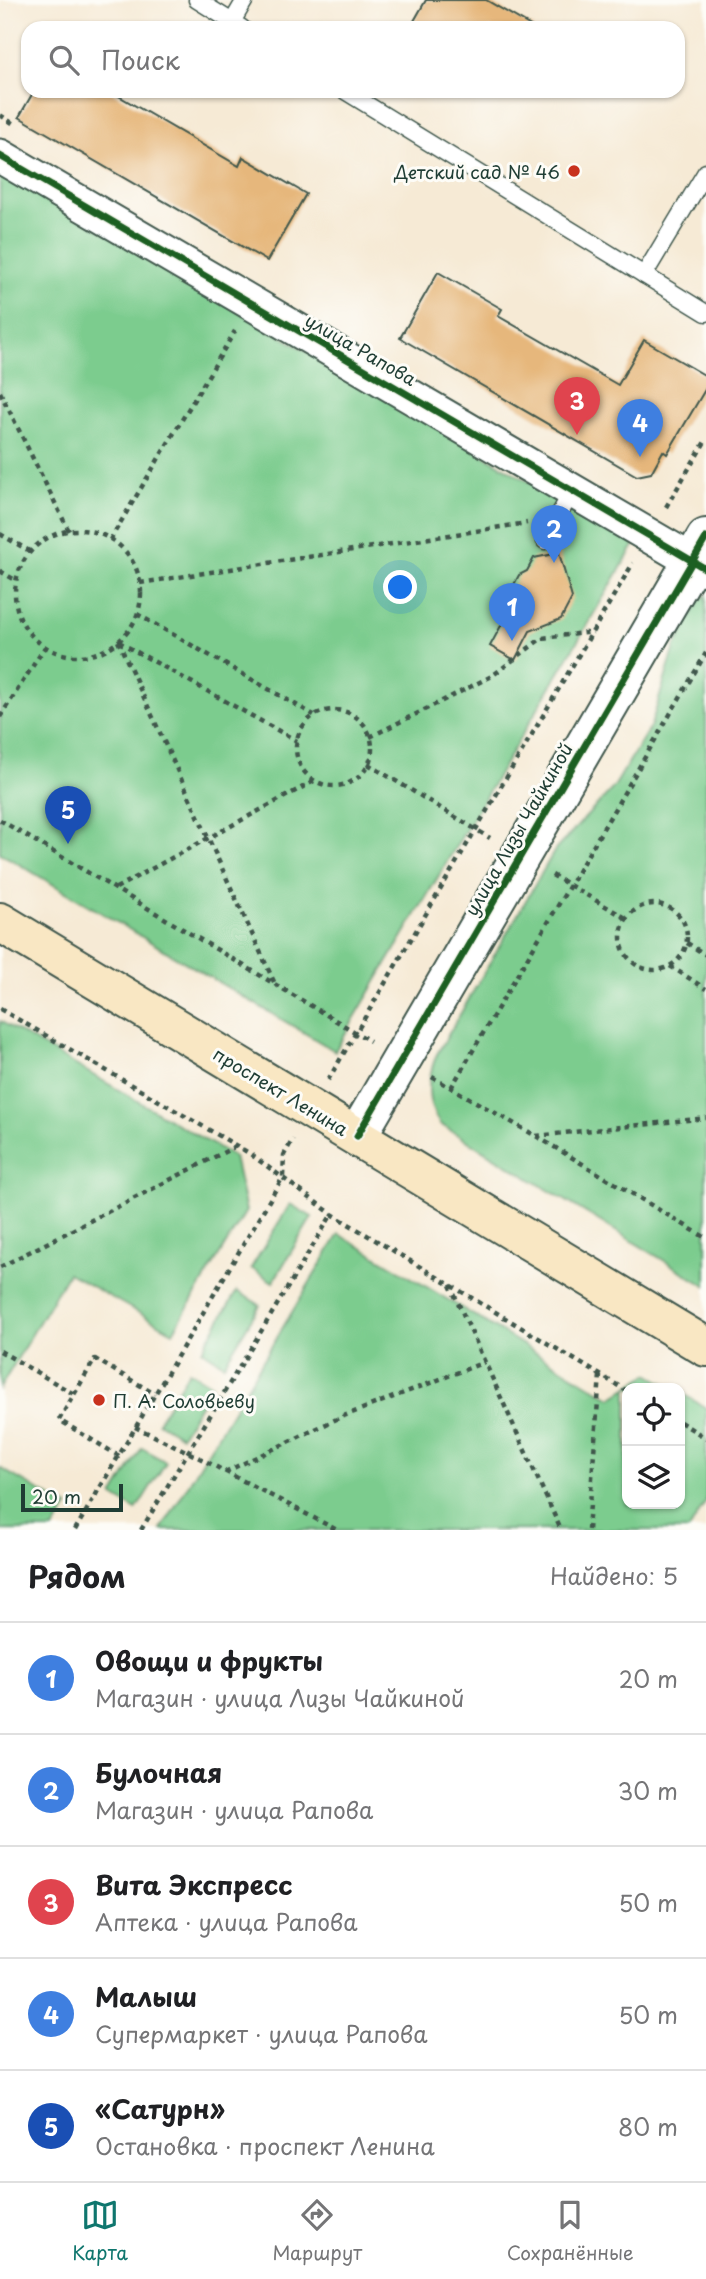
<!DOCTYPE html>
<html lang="ru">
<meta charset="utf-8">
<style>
body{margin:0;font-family:"Playpen Sans",sans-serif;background:#f6f6f6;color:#202124}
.controls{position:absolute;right:21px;bottom:21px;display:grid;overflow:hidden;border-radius:14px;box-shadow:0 2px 5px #0004}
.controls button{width:63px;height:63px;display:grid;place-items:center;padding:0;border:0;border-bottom:2px solid #e0e0e0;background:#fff;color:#202124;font:35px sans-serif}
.scale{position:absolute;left:21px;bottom:18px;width:102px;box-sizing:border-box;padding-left:7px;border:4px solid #1f3d34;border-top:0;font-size:19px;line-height:24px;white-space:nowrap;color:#1f3d34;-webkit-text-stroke:5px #fdfcf7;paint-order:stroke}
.you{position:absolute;left:401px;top:588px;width:24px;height:24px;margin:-18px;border:5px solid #fff;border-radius:50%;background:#1a73e8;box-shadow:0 0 0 10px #1a73e833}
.badge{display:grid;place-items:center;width:46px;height:46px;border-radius:50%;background:#0f766e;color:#fff;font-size:23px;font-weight:700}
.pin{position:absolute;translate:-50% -58px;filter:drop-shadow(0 2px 4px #0008)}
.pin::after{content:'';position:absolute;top:37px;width:24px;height:21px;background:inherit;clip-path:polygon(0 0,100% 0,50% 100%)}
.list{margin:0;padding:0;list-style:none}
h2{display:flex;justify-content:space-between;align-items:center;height:91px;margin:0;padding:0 28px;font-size:30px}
h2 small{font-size:23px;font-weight:400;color:#757577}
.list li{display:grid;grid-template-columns:46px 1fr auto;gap:21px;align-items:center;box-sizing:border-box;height:112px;padding:0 28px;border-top:2px solid #e0e0e0}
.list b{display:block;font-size:26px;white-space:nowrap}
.list p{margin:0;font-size:23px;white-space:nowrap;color:#757577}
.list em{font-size:23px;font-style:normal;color:#757577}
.icon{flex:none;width:38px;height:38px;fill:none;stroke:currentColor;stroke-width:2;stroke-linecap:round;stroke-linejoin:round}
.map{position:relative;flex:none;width:706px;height:1530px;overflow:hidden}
.search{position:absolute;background:#fff;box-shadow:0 2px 5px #0004;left:21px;right:21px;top:21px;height:77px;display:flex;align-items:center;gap:18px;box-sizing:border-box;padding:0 24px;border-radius:21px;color:#757577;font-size:26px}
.sheet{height:651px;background:#fff}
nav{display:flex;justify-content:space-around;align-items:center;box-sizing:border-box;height:98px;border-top:2px solid #e0e0e0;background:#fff;font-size:19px;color:#757577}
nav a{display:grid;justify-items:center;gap:4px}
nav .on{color:#0f766e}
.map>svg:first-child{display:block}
.green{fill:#7bcc8e;stroke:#4d8461;stroke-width:2}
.building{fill:#e6b77b}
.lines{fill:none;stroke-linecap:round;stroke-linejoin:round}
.service-casing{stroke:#3f574c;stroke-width:19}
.minor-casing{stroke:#3f574c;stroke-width:37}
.tertiary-casing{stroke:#3f574c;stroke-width:42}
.secondary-casing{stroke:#3f574c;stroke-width:42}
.path{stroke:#3f574c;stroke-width:4.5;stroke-dasharray:5 5;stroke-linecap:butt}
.service{stroke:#fff;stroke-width:16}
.minor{stroke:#fff;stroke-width:33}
.tertiary{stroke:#fff;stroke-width:38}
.secondary{stroke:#f9e7c3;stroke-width:38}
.cycleway-casing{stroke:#fdfcf7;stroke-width:11}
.cycleway{stroke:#1b5e20;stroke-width:7}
.poi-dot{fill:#c8321e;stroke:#fdfcf7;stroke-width:2.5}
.labels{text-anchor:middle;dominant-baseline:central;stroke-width:6;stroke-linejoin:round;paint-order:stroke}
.poi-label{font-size:18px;fill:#1f3d34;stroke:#fdfcf7;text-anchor:end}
.street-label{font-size:18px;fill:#1f3d34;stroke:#fdfcf7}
</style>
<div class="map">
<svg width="706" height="1530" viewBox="0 0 706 1530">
<rect width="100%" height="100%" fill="#fdfcf7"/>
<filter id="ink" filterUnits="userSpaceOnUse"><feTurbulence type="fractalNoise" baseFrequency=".0143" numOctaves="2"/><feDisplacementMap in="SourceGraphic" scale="14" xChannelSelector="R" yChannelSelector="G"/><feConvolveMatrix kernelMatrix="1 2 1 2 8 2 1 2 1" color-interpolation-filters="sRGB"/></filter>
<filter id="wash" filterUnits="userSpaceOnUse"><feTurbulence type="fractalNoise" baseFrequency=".00686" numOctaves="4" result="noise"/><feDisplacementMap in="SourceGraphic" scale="28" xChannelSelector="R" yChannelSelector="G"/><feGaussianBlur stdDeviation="1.57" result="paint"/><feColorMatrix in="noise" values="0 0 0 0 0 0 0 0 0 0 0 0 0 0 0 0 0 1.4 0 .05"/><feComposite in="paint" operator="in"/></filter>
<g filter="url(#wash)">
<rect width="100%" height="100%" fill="#f6ead5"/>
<g class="green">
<path d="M0,171L635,544L335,1051L0,853Z"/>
<path d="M706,595V1286L440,1124C425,1102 427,1080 436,1056L555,850L614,787L651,725L675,647L700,600Z"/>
<path d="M0,1021L234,1157L246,1211L173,1332L68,1273L0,1388Z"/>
<path d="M290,1204L312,1217L273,1282L251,1268Z"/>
<path d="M339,1234L611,1398L648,1374L673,1388H627V1504H680V1392L706,1408V1501L689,1530H161Z"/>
<path d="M237,1291L260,1305L224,1364L202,1350Z"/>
<path d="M189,1371L212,1385L181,1436L158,1422Z"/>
<path d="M142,1448L166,1462L136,1510L113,1496Z"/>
<path d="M0,1468L68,1507L53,1530H0Z"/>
</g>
<g id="blocks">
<g class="building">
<path d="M426,0H486L534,28H410Z"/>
<path d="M34,91H110L239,166L243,157L306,194L267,261L19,117Z"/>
<path d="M438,272L502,309L498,316L618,385L644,340L706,376V388L667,454L663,451L651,473L637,476L400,338Z"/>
<path d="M559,553L572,598L561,619L530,631L515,660L490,646L509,611L506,600L519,575L527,571L534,558Z"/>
</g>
</g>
</g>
<g filter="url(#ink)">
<use href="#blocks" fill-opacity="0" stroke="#3f574c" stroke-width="2"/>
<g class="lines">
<defs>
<g id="service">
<path d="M197,0L242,28"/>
<path d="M232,22L245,0"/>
<path d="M345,91L706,313"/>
<path d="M644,275L706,172"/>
<path d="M545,541L572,491"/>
</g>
<path id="minor" d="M0,156L706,569"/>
<path id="tertiary" d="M357,1136L706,538"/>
<path id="secondary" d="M0,922L706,1347"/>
</defs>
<use href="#service" class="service-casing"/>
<use href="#minor" class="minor-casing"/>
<use href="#tertiary" class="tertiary-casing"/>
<use href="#secondary" class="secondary-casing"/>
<g class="path">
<path d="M0,115L14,124"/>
<path d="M0,392L69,531"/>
<path d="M666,507L706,440"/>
<circle cx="78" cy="593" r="63"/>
<path d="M0,534L31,552"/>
<path d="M110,540L235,331"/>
<path d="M0,571L17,581"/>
<path d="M140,583L527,523"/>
<path d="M137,614L314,715"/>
<path d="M118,641L275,984"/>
<path d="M119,642L297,741"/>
<circle cx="334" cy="748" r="38"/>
<path d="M0,717L45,647"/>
<path d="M370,737L492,676L542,638L593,632"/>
<path d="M368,764L490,838"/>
<path d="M0,820L370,1041"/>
<path d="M552,875L626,918"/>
<path d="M116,888L314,781"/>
<circle cx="654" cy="937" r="33"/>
<path d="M687,943L706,955"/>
<path d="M670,966L706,989"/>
<path d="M0,1009L249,1153L332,1214L627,1391"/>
<path d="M432,1077L536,1136L706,1238"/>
<path d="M328,1080L633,563"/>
<path d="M451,1088L706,653"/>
<path d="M536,1136L706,1118"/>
<path d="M0,1267L236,1146"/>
<path d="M450,1285L561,1530"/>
<path d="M0,1351L74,1394"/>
<path d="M680,1422L706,1438"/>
<path d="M135,1427L188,1452L337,1530"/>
<path d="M119,1456L59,1420L95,1359L155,1394"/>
<path d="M225,1472L341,1417L485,1362"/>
<path d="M75,1530L283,1177L284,1155L293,1139"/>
<path d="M141,1530L332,1214"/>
<path d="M588,1530L600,1375"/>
</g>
<use href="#service" class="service"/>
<use href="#minor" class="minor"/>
<use href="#tertiary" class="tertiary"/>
<use href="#secondary" class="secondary"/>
<defs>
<g id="cycleway">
<path d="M0,156L706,569"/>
<path d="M357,1136L706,538"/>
</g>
</defs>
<use href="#cycleway" class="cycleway-casing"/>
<use href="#cycleway" class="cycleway"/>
</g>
</g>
<g class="poi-dot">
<circle cx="574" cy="171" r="7"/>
<circle cx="99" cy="1400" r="7"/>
</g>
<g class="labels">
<g class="poi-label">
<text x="560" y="171">Детский сад № 46</text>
<text x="113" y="1400" text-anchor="start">П. А. Соловьеву</text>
</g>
<g class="street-label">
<text transform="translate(361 349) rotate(30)">улица Рапова</text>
<text transform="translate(518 829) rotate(-60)">улица Лизы Чайкиной</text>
<text transform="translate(281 1091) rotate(31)">проспект Ленина</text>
</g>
</g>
</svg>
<div class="controls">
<button><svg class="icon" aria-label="locate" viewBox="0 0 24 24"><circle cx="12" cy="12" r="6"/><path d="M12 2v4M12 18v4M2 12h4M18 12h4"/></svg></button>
<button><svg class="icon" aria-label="layers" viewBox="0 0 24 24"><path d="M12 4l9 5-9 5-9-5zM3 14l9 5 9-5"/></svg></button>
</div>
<div class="scale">20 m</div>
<div class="you"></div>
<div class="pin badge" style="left:512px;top:641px;background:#3f7fe0">1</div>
<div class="pin badge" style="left:554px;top:563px;background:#3f7fe0">2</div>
<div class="pin badge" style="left:577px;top:435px;background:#e0444e">3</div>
<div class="pin badge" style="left:640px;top:457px;background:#3f7fe0">4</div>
<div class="pin badge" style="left:68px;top:844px;background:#1a4fb4">5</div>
<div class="search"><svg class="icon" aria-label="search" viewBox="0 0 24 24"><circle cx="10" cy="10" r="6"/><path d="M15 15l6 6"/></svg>Поиск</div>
</div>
<section class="sheet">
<h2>Рядом<small>Найдено: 5</small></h2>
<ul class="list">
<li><span class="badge" style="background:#3f7fe0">1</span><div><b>Овощи и фрукты</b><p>Магазин · улица Лизы Чайкиной</p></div><em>20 m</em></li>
<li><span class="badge" style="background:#3f7fe0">2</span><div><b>Булочная</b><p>Магазин · улица Рапова</p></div><em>30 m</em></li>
<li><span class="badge" style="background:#e0444e">3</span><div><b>Вита Экспресс</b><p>Аптека · улица Рапова</p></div><em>50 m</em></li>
<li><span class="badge" style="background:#3f7fe0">4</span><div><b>Малыш</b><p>Супермаркет · улица Рапова</p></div><em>50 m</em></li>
<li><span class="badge" style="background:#1a4fb4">5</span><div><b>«Сатурн»</b><p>Остановка · проспект Ленина</p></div><em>80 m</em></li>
</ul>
</section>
<nav>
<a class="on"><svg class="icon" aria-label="map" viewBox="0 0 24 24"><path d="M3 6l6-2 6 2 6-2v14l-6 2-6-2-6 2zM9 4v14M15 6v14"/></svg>Карта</a>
<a><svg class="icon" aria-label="directions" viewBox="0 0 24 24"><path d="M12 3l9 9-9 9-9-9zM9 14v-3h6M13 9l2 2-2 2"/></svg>Маршрут</a>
<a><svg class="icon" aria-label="saved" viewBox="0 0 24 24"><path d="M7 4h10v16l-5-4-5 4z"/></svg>Сохранённые</a>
</nav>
